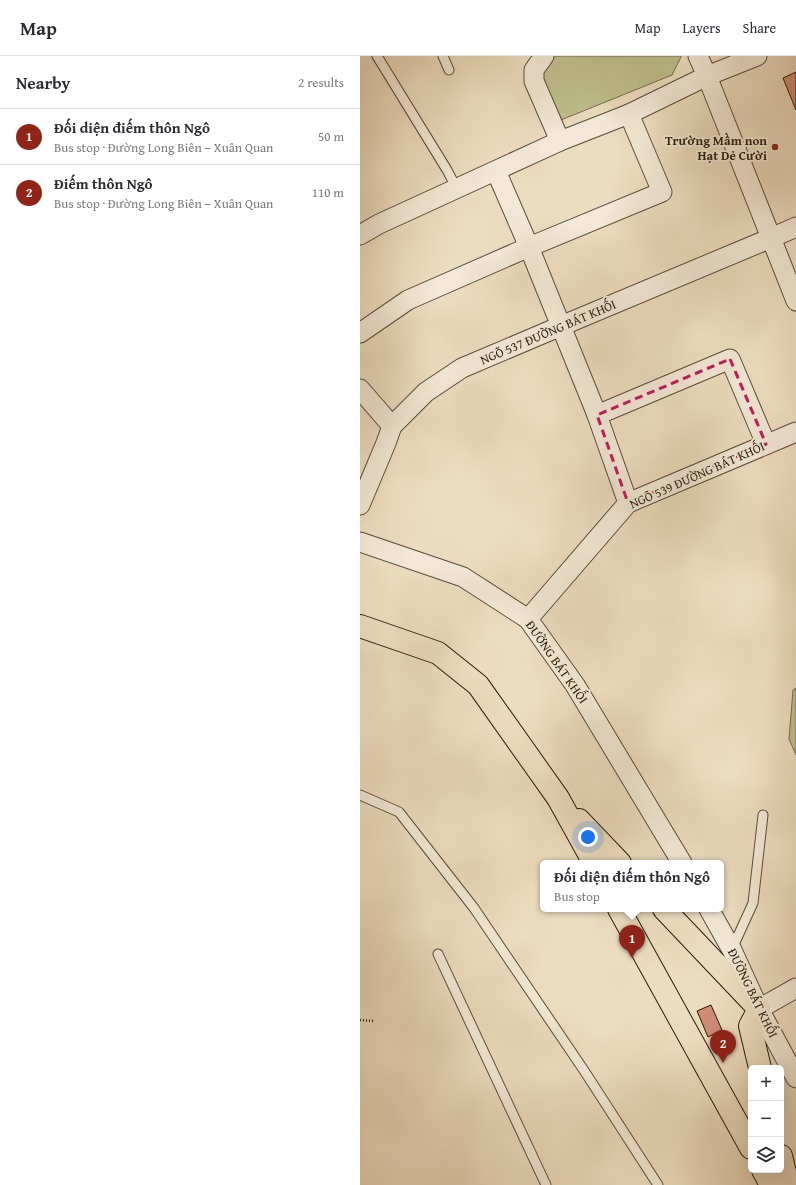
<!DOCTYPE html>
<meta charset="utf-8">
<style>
body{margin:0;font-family:"Gentium Book Plus",serif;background:#f2f2f3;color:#2b2b33}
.controls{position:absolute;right:12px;bottom:12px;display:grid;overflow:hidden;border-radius:6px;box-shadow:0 4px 16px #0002}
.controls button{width:36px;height:36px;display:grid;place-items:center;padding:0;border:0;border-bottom:1px solid #e1e1e2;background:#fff;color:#2b2b33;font:20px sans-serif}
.you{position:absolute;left:228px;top:781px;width:14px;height:14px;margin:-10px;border:3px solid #fff;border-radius:50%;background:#1a73e8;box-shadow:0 0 0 6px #1a73e833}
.badge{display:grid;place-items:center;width:26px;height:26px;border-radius:50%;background:#8f2418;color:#fff;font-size:13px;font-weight:700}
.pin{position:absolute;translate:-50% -33px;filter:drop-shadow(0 1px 2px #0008)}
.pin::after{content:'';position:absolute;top:21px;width:14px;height:12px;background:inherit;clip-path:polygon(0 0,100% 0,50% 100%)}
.popup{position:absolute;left:180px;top:804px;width:184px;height:52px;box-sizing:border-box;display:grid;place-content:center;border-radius:6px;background:#fff;filter:drop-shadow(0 1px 3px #0005);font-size:13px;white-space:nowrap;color:#7c7c81}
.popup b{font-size:15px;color:#2b2b33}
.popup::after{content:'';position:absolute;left:50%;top:100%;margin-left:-8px;border:8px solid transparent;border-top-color:#fff}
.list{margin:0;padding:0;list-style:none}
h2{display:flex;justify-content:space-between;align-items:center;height:52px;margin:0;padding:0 16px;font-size:17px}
h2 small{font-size:13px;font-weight:400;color:#7c7c81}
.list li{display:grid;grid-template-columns:26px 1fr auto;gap:12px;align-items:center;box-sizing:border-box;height:56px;padding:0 16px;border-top:1px solid #e1e1e2}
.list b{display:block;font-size:15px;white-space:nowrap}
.list p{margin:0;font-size:13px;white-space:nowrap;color:#7c7c81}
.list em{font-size:13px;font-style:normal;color:#7c7c81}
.icon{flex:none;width:22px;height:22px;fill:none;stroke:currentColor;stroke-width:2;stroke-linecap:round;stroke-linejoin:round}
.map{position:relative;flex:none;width:436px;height:1129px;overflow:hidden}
header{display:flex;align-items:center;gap:24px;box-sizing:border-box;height:56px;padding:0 20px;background:#fff;border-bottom:1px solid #e1e1e2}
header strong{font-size:19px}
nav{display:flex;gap:22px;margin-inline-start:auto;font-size:14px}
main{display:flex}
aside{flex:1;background:#fff}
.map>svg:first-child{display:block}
.green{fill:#bfbf8d;stroke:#736e4e}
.building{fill:#d18e78;stroke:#271c0e}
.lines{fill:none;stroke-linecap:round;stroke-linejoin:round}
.lane-casing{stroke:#584c3a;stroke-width:11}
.street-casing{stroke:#584c3a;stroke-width:21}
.primary-casing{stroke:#271c0e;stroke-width:24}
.path{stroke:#271c0e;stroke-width:2.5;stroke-dasharray:1 2;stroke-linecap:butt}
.lane{stroke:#f3e9d6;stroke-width:9}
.street{stroke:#f3e9d6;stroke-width:19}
.primary{stroke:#edddc0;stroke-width:22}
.marked{fill:none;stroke:#c2185b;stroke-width:3;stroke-dasharray:8 5;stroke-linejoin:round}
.poi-dot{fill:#8f2418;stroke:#f3e9d6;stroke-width:1.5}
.labels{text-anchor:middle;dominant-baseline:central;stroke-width:4;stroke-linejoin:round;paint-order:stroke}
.poi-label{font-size:13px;font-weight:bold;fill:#271c0e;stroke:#f3e9d6;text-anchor:end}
.street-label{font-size:13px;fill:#271c0e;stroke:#f3e9d6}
</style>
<header>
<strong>Map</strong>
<nav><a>Map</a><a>Layers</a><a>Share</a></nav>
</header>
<main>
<aside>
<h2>Nearby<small>2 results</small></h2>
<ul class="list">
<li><span class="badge">1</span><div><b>Đối diện điếm thôn Ngô</b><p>Bus stop · Đường Long Biên – Xuân Quan</p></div><em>50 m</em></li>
<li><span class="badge">2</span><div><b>Điếm thôn Ngô</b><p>Bus stop · Đường Long Biên – Xuân Quan</p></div><em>110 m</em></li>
</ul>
</aside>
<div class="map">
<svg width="436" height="1129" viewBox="0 0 436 1129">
<rect width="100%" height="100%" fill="#edddc0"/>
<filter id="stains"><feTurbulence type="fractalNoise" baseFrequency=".005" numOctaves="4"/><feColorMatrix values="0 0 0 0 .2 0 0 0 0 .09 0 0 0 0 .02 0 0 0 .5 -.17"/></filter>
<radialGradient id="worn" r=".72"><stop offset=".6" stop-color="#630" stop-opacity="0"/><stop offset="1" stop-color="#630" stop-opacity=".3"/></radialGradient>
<g class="green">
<path d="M190,0H321V1L312,19L196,66L181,30L185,7Z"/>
<path d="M436,632V699L429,683L433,634Z"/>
</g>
<g class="building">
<path d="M436,16V54L423,22Z"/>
<path d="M351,949L362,974L348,981L337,955Z"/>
</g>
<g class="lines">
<defs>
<g id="lane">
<path d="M17,0L87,114L97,133"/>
<path d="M83,0L89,14"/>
<path d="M0,739L39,756L114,852L225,1016L298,1129"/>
<path d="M372,893L393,847L403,759"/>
<path d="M78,898L186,1129"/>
</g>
<g id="street">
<path d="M184,0L174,14V25L200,85"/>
<path d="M338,0L347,20L436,245"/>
<path d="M136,115L169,191L237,359L268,447"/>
<path d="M0,179L19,168L200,85L269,58L347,20L397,0"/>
<path d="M0,277L48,244L169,191L302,136L269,58"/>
<path d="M0,333L32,370"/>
<path d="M237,359L370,303L406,388"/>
<path d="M0,449L26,387L32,370L66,336L102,312L201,270L411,182L436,171"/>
<path d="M0,486L103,521L168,563L215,629L322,807"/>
<path d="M168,563L268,447L436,376"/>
<path d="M349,853L372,894L399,953L436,1022"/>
<path d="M399,953L436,932"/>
</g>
<g id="primary">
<path d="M0,570L78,597L118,629L198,742L234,807"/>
<path d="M219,764L260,807"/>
<path d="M259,853L391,1092"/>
<path d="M304,853L399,953L390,970L400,1012"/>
<path d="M421,1100L428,1129"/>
<path d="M403,1114L411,1129"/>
</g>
</defs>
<use href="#lane" class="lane-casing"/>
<use href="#street" class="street-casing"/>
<use href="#primary" class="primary-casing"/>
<path class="path" d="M0,964L14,965"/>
<use href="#lane" class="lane"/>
<use href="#street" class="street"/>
<use href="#primary" class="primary"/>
</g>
<path class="marked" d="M370,303L406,388L268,447L237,359Z"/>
<circle class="poi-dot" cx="415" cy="91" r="4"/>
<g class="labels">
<g class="poi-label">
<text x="407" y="84">Trường Mầm non<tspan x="407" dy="15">Hạt Dẻ Cười</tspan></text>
</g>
<g class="street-label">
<text transform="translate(188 276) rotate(-23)">NGÕ 537 ĐƯỜNG BÁT KHỐI</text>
<text transform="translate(337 419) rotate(-24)">NGÕ 539 ĐƯỜNG BÁT KHỐI</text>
<text transform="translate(197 606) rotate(55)">ĐƯỜNG BÁT KHỐI</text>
<text transform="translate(393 937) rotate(64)">ĐƯỜNG BÁT KHỐI</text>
</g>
</g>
<rect width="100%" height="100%" filter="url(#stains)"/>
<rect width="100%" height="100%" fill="url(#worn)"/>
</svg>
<div class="controls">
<button>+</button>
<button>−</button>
<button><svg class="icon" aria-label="layers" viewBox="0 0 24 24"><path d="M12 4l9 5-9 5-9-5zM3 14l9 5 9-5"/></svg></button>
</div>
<div class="you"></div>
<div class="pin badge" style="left:272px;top:902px">1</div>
<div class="popup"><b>Đối diện điếm thôn Ngô</b>Bus stop</div>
<div class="pin badge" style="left:363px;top:1007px">2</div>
</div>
</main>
